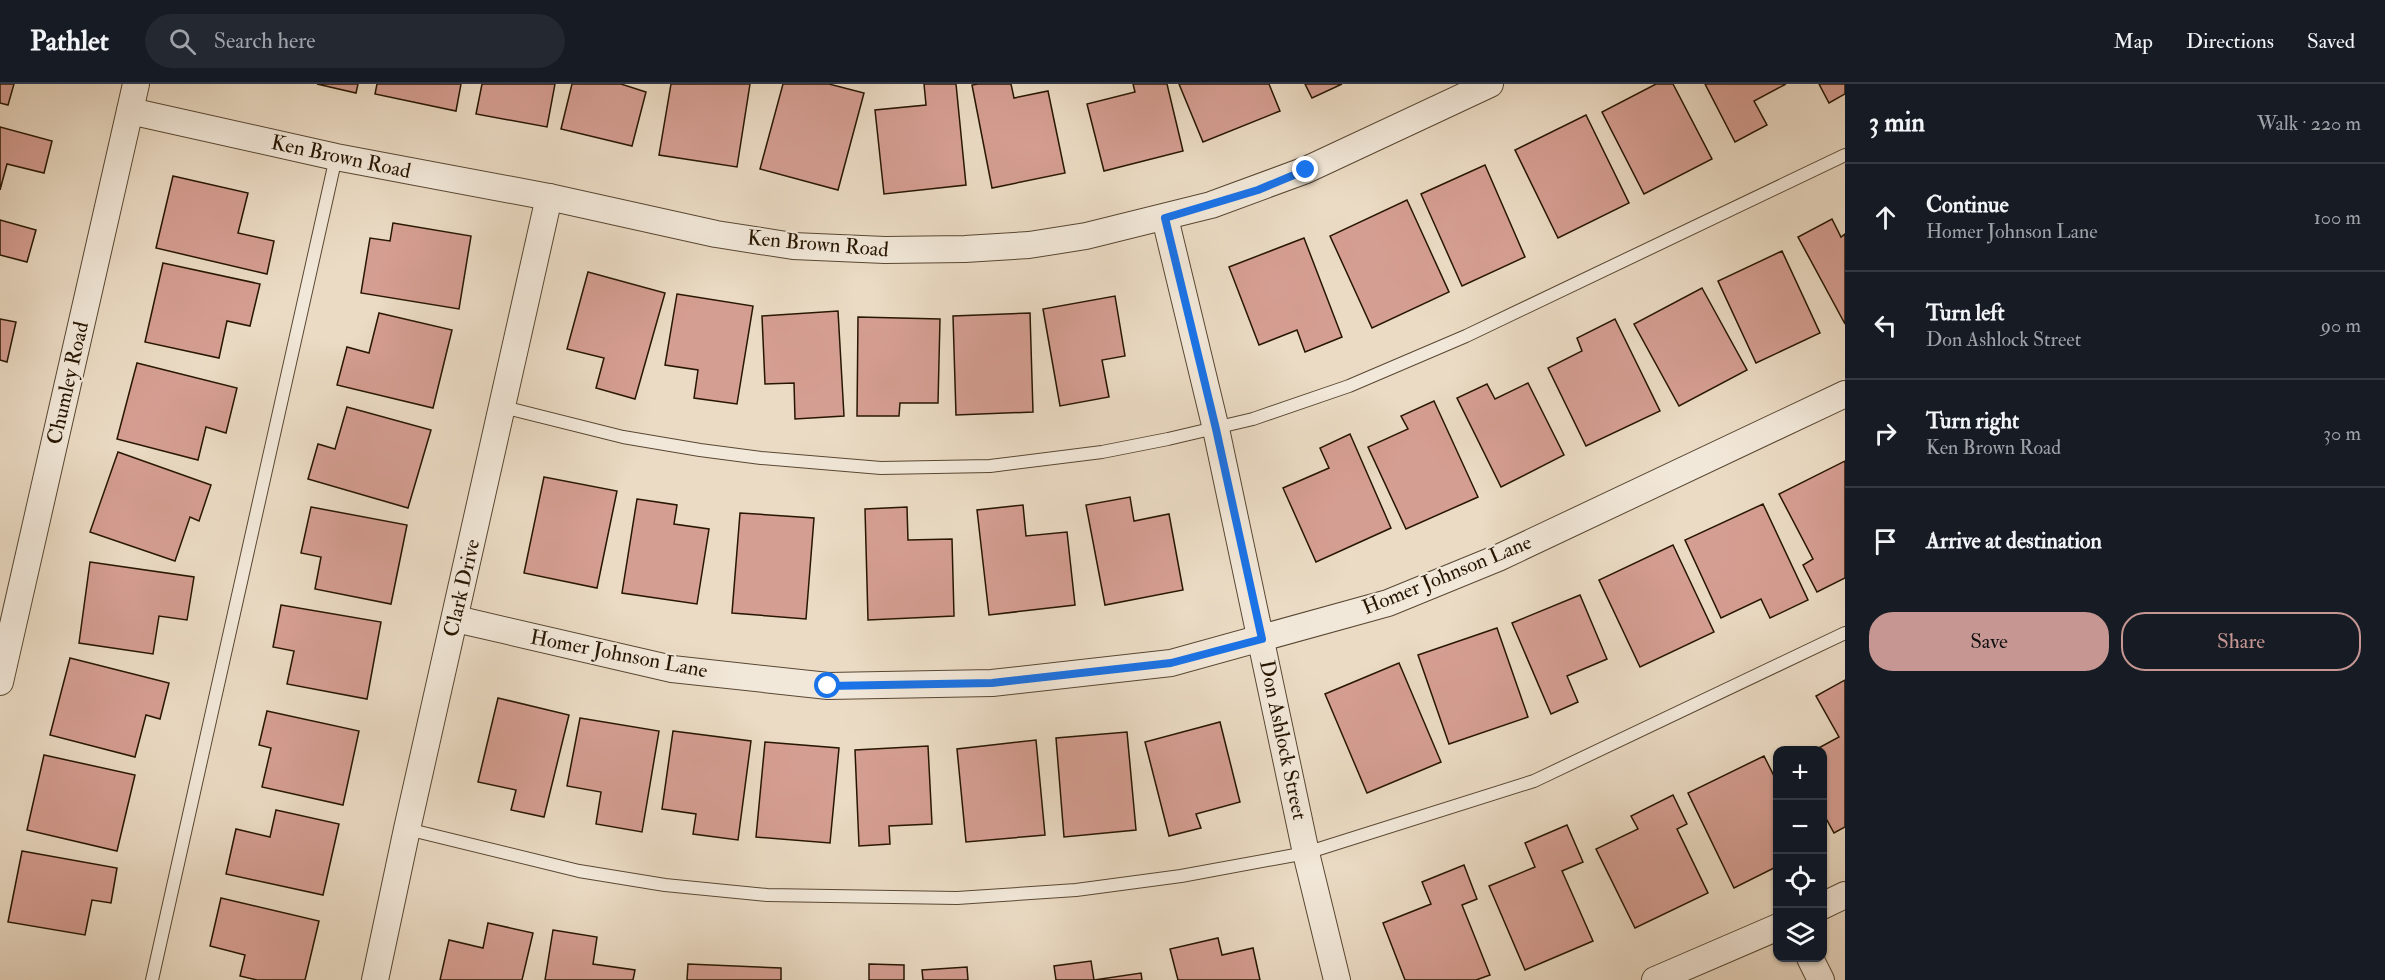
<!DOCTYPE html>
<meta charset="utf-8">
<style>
body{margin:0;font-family:"IM FELL Double Pica",serif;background:#242831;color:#f1f3f6}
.controls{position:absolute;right:18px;bottom:18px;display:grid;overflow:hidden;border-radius:12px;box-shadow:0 2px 4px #0004}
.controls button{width:54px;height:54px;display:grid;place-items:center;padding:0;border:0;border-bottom:2px solid #363941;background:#171b24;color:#f1f3f6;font:30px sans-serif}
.stop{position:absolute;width:18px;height:18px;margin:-14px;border:4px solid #1a73e8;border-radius:50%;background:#fff}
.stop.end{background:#1a73e8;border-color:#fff;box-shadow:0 2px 6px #0008}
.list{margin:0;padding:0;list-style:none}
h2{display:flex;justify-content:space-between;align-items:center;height:78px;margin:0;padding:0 24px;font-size:26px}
h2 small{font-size:20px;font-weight:400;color:#9ea1a6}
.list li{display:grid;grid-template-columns:39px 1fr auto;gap:18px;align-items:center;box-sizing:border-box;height:108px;padding:0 24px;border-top:2px solid #363941}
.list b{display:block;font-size:22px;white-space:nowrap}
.list p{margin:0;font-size:20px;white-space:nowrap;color:#9ea1a6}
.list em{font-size:20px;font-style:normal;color:#9ea1a6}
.actions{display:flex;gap:12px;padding:18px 24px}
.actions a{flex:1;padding:14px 0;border:2px solid #c59692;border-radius:24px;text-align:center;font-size:21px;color:#c59692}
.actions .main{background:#c59692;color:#111}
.icon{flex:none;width:33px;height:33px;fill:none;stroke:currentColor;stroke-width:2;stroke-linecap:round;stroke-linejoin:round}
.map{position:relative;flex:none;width:1845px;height:896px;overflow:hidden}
header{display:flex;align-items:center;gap:36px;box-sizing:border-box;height:84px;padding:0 30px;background:#171b24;border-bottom:2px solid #363941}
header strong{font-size:28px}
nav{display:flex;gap:33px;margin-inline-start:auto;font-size:21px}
.search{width:420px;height:54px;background:#242831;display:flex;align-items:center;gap:15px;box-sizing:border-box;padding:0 21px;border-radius:33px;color:#9ea1a6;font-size:22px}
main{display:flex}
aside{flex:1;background:#171b24}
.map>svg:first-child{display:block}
.building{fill:#d59e92;stroke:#271602;stroke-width:1.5}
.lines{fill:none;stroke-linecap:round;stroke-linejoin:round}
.service-casing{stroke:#584732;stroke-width:14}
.minor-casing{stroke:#584732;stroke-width:28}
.service{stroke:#f2e8d9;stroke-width:12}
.minor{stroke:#f2e8d9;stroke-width:26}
.route{stroke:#1a73e8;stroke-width:8}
.labels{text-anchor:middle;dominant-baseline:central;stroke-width:4.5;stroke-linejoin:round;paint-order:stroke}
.street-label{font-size:21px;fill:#271602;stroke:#f2e8d9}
</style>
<header>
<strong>Pathlet</strong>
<div class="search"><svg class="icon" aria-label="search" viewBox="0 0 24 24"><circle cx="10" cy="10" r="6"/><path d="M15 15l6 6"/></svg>Search here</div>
<nav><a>Map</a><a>Directions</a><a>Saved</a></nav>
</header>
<main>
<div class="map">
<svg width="1845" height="896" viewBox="0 0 1845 896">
<rect width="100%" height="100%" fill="#ebdbc4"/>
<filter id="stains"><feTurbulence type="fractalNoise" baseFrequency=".00333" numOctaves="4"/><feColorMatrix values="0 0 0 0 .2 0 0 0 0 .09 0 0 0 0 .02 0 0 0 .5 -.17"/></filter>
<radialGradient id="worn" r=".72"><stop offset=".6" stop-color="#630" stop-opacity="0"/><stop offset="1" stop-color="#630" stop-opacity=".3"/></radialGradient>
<g class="building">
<path d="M0,0H14L8,21L0,19Z"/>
<path d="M317,0H358L356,9Z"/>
<path d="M377,0H461L456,27L375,10Z"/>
<path d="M482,0H555L547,43L476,30Z"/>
<path d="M572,0H621L646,8L632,62L561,45Z"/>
<path d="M671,0H750L737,83L659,71Z"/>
<path d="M783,0H829L864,9L838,106L760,85Z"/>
<path d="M924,0H956L966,101L884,110L875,26L926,21Z"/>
<path d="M978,0H1011L1014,14L1048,7L1065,89L992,104L972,1Z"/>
<path d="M1133,0H1167L1183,67L1104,87L1087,20L1135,8Z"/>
<path d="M1179,0H1269L1280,27L1203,58Z"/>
<path d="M1305,0H1342L1312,14Z"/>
<path d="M1656,0H1673L1712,75L1644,110L1602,28Z"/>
<path d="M1705,0H1786L1754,17L1767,41L1735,58Z"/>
<path d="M1819,0H1845V10L1829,19Z"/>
<path d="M1586,31L1629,119L1558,154L1515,66Z"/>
<path d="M0,43L52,57L44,89L7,80L0,106Z"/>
<path d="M1485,81L1525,173L1462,202L1421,110Z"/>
<path d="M173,92L248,109L238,149L274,157L267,190L156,164Z"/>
<path d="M1407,116L1449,208L1372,244L1330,152Z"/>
<path d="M1832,135L1841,153L1845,150V240L1798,153Z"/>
<path d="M0,136L36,146L27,178L0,171Z"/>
<path d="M393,139L471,152L459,225L361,209L370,154L390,157Z"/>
<path d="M1304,154L1342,253L1305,268L1297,246L1259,261L1229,183Z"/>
<path d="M1782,167L1820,249L1756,279L1718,197Z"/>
<path d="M163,179L260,200L250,242L227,237L219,274L145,258Z"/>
<path d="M588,188L665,209L635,315L596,304L604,274L567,265Z"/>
<path d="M1702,204L1747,286L1679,322L1634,240Z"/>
<path d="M677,210L753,222L737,320L694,314L698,286L665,281Z"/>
<path d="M1115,212L1125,272L1102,276L1109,313L1060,322L1043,225Z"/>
<path d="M838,227L844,332L795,335L794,299L765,300L762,232Z"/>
<path d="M379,229L452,246L433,324L337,301L347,263L369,269Z"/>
<path d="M1030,229L1033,328L956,331L953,232Z"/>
<path d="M858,233L940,235L938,319H900L899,332H857Z"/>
<path d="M0,235L16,238L7,278L0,276Z"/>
<path d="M1615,235L1660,327L1586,362L1548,284L1582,267L1577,254Z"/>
<path d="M137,279L237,304L226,349L206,343L198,376L117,355Z"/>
<path d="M1528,299L1564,371L1501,403L1457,314L1487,300L1495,315Z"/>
<path d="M1434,317L1478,413L1406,445L1368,363L1408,345L1401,332Z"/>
<path d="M347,323L431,346L408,424L308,395L318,360L335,365Z"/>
<path d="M1350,350L1391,444L1316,478L1283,404L1329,384L1320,364Z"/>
<path d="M118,368L211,401L199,437L190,433L175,477L90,448Z"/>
<path d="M1845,377V494L1817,508L1803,481L1813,475L1779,410Z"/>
<path d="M544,393L617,407L597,504L524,489Z"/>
<path d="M1130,413L1134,437L1169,430L1183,506L1105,521L1086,421Z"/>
<path d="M637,415L677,421L674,440L709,445L697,520L622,509Z"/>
<path d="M1763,420L1808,516L1770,534L1761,515L1721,534L1685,456Z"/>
<path d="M1023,421L1026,452L1067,448L1075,521L989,531L977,426Z"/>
<path d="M311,423L407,441L391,520L315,505L321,473L301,469Z"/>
<path d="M907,423L908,456L952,455L954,532L868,536L865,425Z"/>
<path d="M740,429L814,434L806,535L732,529Z"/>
<path d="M1673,461L1714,548L1640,583L1599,496Z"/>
<path d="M90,478L194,493L187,536L159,532L153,570L79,559Z"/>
<path d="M1580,511L1607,575L1567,592L1578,618L1551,630L1512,539Z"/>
<path d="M281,521L381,538L367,615L287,600L294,567L273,563Z"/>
<path d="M1497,544L1528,633L1449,660L1418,571Z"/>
<path d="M70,574L169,599L160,635L146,631L135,673L50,651Z"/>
<path d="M1399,579L1441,678L1367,709L1325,610Z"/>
<path d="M1845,596V743L1834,749L1822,727V666H1815L1839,653L1816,612Z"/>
<path d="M498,614L569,631L544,733L511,726L516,706L478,698Z"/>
<path d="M267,627L359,647L343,721L262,703L271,664L259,661Z"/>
<path d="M580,634L659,647L642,748L596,740L601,708L567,702Z"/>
<path d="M1220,638L1240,718L1196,730L1201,744L1169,752L1145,658Z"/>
<path d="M673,647L751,657L738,756L693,750L696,730L662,725Z"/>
<path d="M1127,648L1136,746L1064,753L1056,654Z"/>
<path d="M1036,656L1045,751L966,758L957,665Z"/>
<path d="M765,658L839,664L830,759L756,753Z"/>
<path d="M928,662L932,740L889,742L890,760L859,762L855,666Z"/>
<path d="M44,671L135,691L117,767L27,746Z"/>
<path d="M1764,672L1778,700V782L1734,804L1688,709Z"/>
<path d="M1673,711L1687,740L1677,745L1708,809L1635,844L1596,765L1638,745L1631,732Z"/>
<path d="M276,726L339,740L323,811L226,790L236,745L270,753Z"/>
<path d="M1567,741L1583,778L1562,787L1593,857L1525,886L1489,802L1535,783L1525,759Z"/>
<path d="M22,767L117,784L111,819L92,816L85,851L8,838Z"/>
<path d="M1464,781L1477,815L1462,821L1490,891L1476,896H1405L1383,839L1431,820L1422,798Z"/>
<path d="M221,814L319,837L305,896H257L240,892L245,871L210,862Z"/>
<path d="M488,839L533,849L522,896H440L449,856L483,864Z"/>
<path d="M553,846L597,853L593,880L635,886L633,896H545Z"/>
<path d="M1218,854L1222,871L1253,864L1260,896H1178L1170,865Z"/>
<path d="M1091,877L1094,896L1141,889L1142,896H1056L1054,882Z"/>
<path d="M688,880L781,884V896H687Z"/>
<path d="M869,880L904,881V896H869Z"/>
<path d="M967,883L968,896H923L922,886Z"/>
</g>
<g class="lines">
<defs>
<g id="service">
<path d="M503,323L623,353L700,366L761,374L881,384L990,382L1102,368L1168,355L1253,335L1349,302L1466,252L1845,71"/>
<path d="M407,745L579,787L665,801L767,811L957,814L1076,806L1181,792L1306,769L1534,697L1845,549"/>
<path d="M152,896L336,73"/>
</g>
<g id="minor">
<path d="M130,27L336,73L549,113L716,150L793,162L885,166L965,165L1029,161L1086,152L1211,121L1306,86L1490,0"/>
<path d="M1165,134L1216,345L1306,769L1337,896"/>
<path d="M456,535L672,585L828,602L992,599L1171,579L1388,519L1498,474L1845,310"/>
<path d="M0,598L136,0"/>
<path d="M1822,822L1845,811"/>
<path d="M1810,874L1821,896"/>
<path d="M375,896L407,745L549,113"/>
<path d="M1655,896L1778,843"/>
</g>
</defs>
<use href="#service" class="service-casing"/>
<use href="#minor" class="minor-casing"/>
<use href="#service" class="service"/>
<use href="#minor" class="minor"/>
</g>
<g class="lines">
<path class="route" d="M828,602L992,599L1171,579L1262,555L1216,345L1165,134L1258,106L1306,86"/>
</g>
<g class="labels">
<g class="street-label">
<text transform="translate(341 73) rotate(12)">Ken Brown Road</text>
<text transform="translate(818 160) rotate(5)">Ken Brown Road</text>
<text transform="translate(68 299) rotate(-77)">Chumley Road</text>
<text transform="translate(1447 491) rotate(-22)">Homer Johnson Lane</text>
<text transform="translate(462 504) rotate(-77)">Clark Drive</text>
<text transform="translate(619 570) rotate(11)">Homer Johnson Lane</text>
<text transform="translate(1283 656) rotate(78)">Don Ashlock Street</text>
</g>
</g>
<rect width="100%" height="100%" filter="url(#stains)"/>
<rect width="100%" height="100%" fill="url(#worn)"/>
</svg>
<div class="controls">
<button>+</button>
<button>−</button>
<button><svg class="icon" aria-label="locate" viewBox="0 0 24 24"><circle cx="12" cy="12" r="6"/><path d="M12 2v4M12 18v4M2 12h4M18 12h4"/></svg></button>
<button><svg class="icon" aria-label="layers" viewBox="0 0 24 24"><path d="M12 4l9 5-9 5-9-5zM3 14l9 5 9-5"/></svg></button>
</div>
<div class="stop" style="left:828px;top:602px"></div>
<div class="stop end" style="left:1306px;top:86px"></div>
</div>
<aside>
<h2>3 min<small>Walk · 220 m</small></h2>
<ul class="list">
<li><svg class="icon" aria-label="ahead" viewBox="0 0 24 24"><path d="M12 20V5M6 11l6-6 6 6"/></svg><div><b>Continue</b><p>Homer Johnson Lane</p></div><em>100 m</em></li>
<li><svg class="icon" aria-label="left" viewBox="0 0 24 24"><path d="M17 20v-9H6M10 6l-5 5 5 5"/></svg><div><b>Turn left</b><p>Don Ashlock Street</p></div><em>90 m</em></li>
<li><svg class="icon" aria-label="right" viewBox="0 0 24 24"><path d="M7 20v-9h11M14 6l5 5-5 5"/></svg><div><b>Turn right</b><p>Ken Brown Road</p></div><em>30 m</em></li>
<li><svg class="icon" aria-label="arrive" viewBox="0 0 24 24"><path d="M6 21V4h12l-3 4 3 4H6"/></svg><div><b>Arrive at destination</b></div></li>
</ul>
<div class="actions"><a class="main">Save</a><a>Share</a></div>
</aside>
</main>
